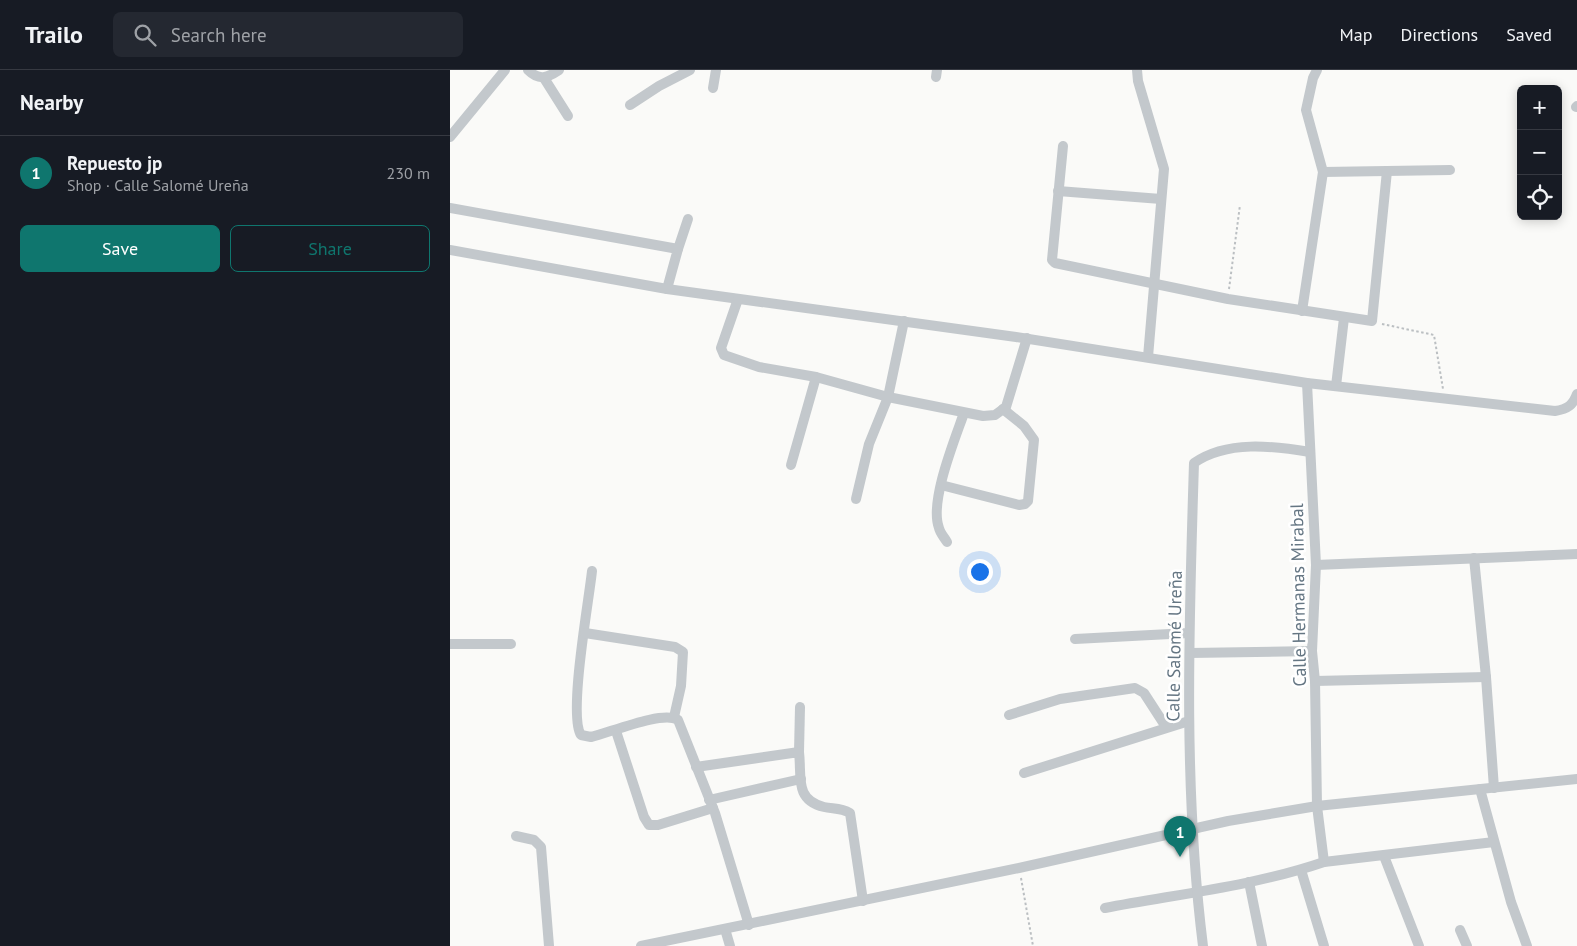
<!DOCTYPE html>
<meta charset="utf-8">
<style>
body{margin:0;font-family:"PT Sans",sans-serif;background:#242831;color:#f1f3f6}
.controls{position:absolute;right:15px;top:15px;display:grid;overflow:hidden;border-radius:8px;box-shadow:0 2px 12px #0003}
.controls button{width:45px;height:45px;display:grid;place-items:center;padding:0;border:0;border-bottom:1px solid #363941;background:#171b24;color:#f1f3f6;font:25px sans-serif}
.you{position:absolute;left:529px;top:501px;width:18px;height:18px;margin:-12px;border:4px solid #fff;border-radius:50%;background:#1a73e8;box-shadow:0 0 0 8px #1a73e833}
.badge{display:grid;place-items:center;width:32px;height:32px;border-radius:50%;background:#0f766e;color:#fff;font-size:16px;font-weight:700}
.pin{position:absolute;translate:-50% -41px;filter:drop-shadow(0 1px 2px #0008)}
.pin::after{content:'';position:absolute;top:26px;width:18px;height:15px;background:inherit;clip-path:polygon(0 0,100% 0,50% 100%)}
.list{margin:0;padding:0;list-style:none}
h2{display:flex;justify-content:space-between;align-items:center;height:65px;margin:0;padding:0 20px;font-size:21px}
h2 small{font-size:16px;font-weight:400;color:#9ea1a6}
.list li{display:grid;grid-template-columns:32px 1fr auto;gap:15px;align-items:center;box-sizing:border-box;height:75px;padding:0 20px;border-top:1px solid #363941}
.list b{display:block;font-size:19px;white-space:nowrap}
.list p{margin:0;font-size:16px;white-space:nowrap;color:#9ea1a6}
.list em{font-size:16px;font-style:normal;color:#9ea1a6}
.actions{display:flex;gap:10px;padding:15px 20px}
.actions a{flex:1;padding:11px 0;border:1px solid #0f766e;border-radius:8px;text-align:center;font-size:18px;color:#0f766e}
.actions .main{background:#0f766e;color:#fff}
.icon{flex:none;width:28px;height:28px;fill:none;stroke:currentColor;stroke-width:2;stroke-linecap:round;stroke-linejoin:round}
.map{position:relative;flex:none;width:1127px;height:876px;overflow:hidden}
header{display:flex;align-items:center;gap:30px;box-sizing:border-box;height:70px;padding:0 25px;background:#171b24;border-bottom:1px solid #363941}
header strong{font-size:24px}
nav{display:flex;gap:28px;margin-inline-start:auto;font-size:18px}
.search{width:350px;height:45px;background:#242831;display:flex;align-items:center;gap:12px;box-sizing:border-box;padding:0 18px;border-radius:8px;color:#9ea1a6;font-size:19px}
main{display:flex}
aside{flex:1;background:#171b24}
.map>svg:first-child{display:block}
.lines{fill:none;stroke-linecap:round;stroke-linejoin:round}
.path{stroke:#bbbfc2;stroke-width:2;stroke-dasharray:2.5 2.5;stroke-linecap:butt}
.minor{stroke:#c3c8cc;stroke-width:10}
.labels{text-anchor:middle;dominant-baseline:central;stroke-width:5;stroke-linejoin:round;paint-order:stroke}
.street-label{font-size:18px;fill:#657683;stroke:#fff}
</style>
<header>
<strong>Trailo</strong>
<div class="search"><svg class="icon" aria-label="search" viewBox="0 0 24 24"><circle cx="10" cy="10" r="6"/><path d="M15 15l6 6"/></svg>Search here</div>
<nav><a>Map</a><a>Directions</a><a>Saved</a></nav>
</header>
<main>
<aside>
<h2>Nearby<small></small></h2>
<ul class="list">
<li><span class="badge">1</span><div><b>Repuesto jp</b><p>Shop · Calle Salomé Ureña</p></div><em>230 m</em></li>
</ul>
<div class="actions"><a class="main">Save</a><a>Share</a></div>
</aside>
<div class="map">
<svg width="1127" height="876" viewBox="0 0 1127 876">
<rect width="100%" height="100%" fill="#fafaf8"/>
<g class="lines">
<g class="path">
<path d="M779,219L790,135"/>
<path d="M932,254L984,265L993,319"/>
<path d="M571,808L583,876"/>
</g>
<g class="minor">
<path d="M78,0C89,11 97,8 109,0"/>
<path d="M687,0L688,11L714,99L698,287"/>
<path d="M486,7L487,0"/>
<path d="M94,8L118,46"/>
<path d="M263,18L266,0"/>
<path d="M180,35L209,16L240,0"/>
<path d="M1126,37L1127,36"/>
<path d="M0,67L55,0"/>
<path d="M613,76L602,190L605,193L778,229L922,251L937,101"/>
<path d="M873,102L1000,100"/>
<path d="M608,121L711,129"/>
<path d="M0,138L228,179L217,219"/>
<path d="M228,179L238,149"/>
<path d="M0,180L217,219L566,267L857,313L1105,341C1118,339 1123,335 1127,324"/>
<path d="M288,229L271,278L274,285L309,297L366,307L438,327L533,346L545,345L556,337L577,268"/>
<path d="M852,241L873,102L856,40L863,8L867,0"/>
<path d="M857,313L866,495L862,581L865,611L867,736L874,792"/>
<path d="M886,316L894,248"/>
<path d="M341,395L366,307"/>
<path d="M491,415L569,435L575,434L578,431L584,370L574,356L553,339"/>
<path d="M406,429L419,374L438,327L454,251"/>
<path d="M497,472C494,467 490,463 489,458C479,432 505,369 514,343"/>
<path d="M1024,488L1036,607L1044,718"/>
<path d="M866,495L1127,484"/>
<path d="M142,501C139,530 118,646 131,665L141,667C159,663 213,640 228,650L265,743L299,855"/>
<path d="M135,563L225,577L233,582L231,616L224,647"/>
<path d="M625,569L739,563"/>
<path d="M0,574H61"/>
<path d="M740,583L862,581"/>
<path d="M865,611L1036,607"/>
<path d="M559,645L610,629L685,618L694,623L716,657"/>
<path d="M166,661L194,747L199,755H208L263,738"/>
<path d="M349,682L350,637"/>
<path d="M246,697L349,682C352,706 344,730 374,737C383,739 391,738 400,743L413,831"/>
<path d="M574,703L739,651"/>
<path d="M1030,719L1061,832L1077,876"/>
<path d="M259,730L351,709"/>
<path d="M66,766L84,770L91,777L99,876"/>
<path d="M934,786L969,876"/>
<path d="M851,800L874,876"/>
<path d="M799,812L812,876"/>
<path d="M655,838C728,824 804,816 874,792L1044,772"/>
<path d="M275,859L280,876"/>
<path d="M1010,860L1017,876"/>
<path d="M191,876L569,798L778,751L867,736L1127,709"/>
<path d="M753,876C733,716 739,554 744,393C777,370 823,376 860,382"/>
</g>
</g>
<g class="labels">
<g class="street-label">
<text transform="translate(848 525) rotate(-91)">Calle Hermanas Mirabal</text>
<text transform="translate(724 576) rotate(-89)">Calle Salomé Ureña</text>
</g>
</g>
</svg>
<div class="controls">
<button>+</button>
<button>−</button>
<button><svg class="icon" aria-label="locate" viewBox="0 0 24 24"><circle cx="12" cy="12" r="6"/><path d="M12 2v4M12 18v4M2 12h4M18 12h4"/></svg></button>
</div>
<div class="you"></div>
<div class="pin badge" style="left:730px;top:787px">1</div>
</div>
</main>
